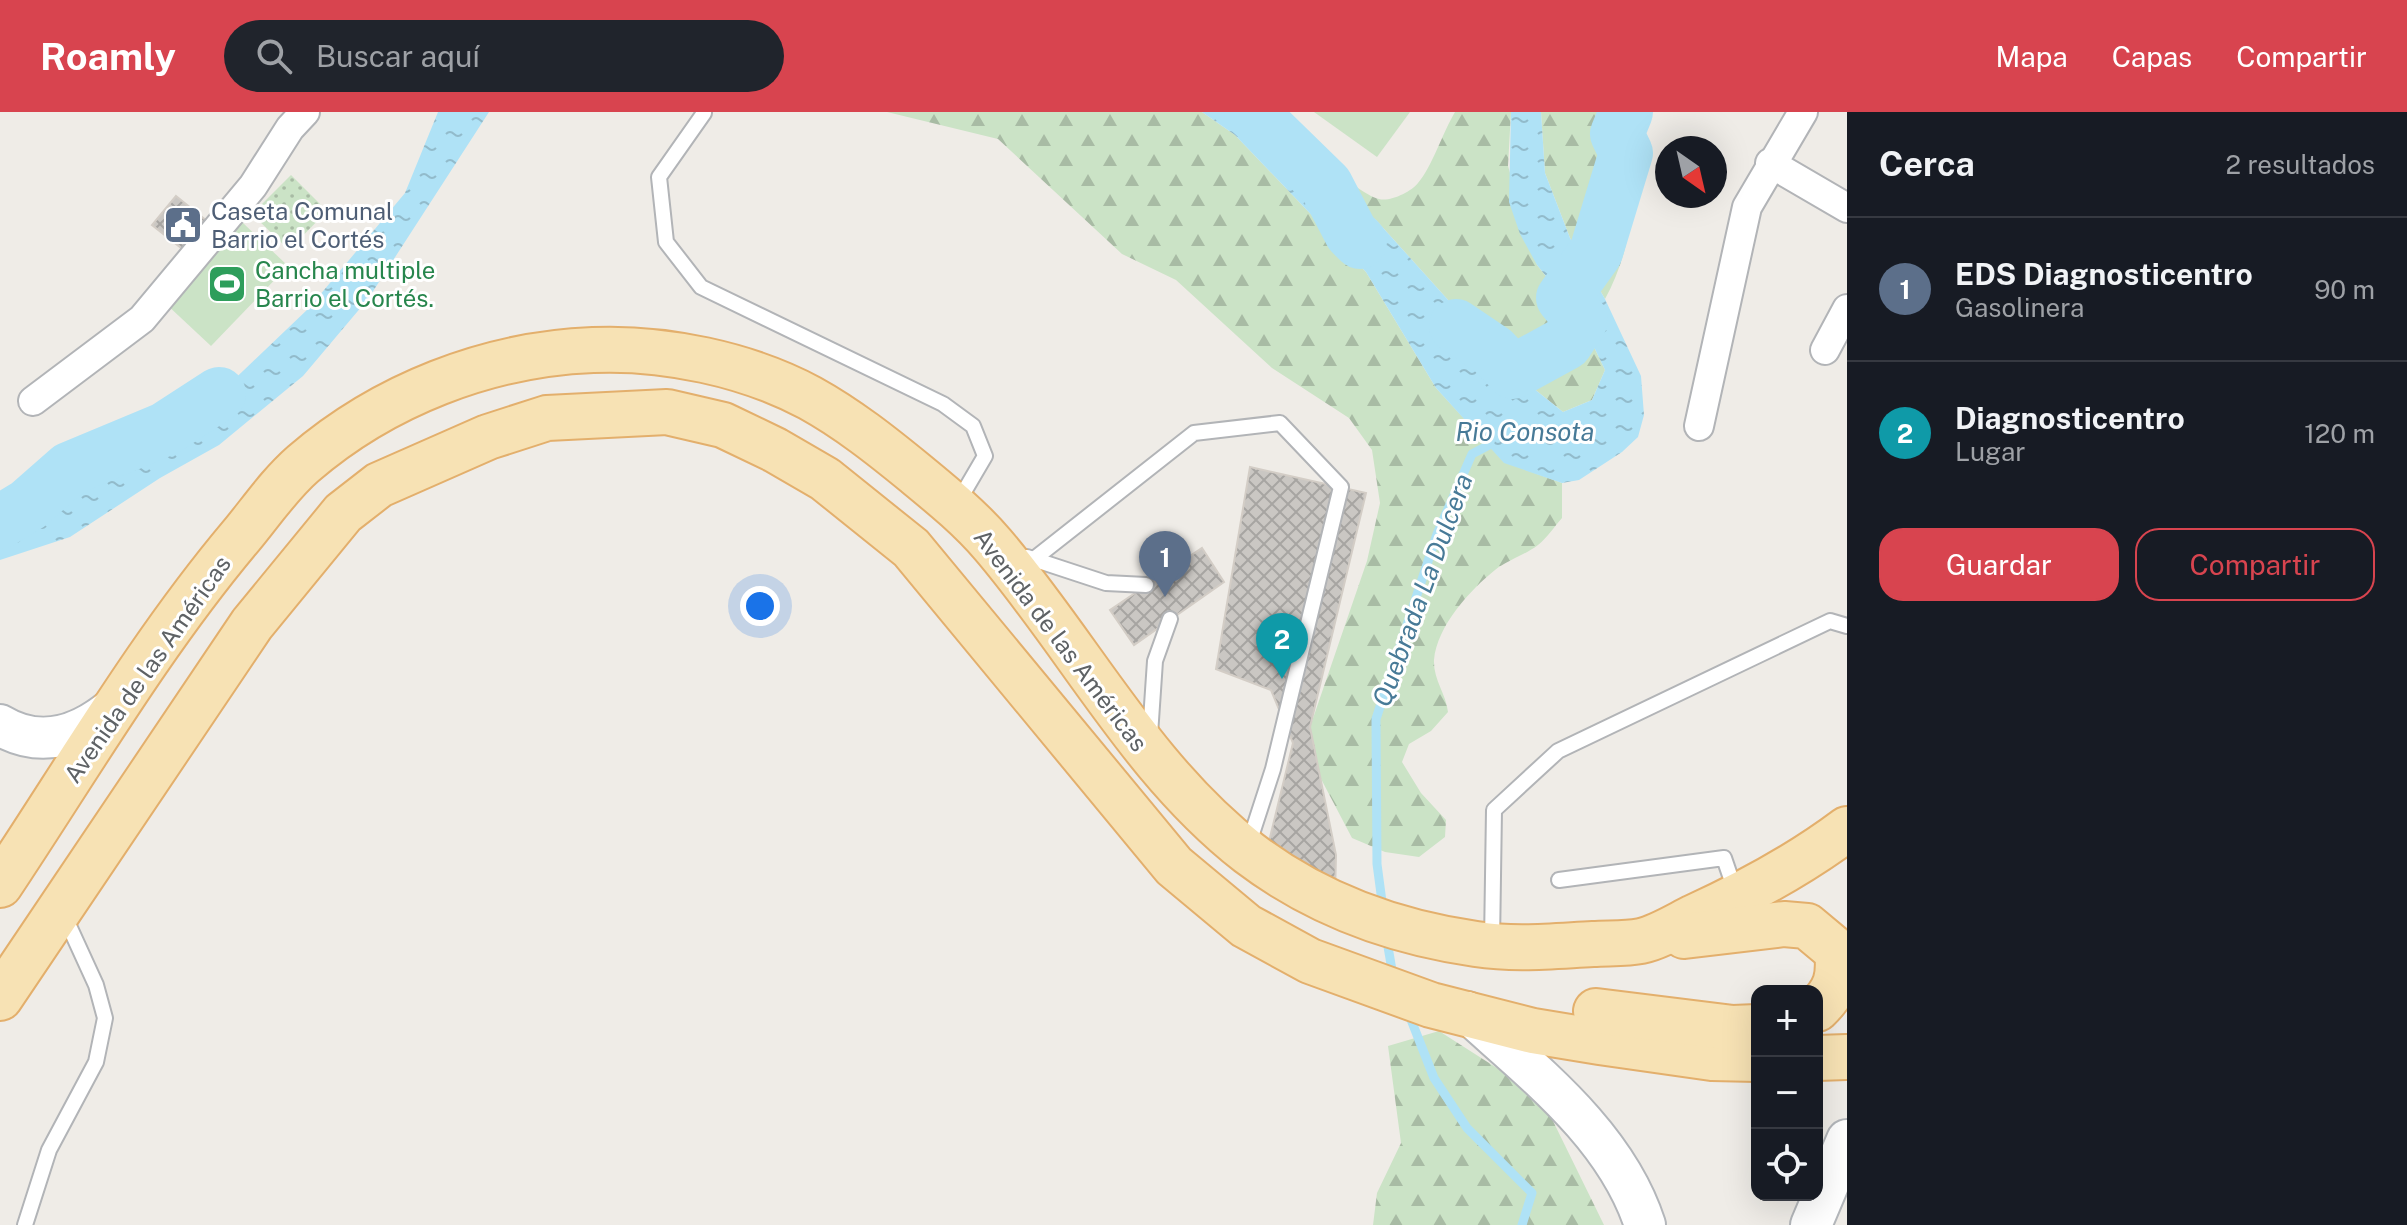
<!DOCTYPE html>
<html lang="es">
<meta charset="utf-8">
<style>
body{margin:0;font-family:"Public Sans",sans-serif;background:#20242c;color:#f1f3f6}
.controls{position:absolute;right:24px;bottom:24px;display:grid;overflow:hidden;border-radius:16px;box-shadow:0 8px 32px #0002}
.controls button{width:72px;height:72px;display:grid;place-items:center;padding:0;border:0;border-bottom:2px solid #363941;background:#171b24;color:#f1f3f6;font:40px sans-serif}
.compass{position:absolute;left:1655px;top:24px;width:72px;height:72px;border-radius:50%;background:#171b24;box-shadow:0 8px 32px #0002;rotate:146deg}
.you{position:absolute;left:760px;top:494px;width:28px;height:28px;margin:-20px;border:6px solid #fff;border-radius:50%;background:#1a73e8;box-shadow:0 0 0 12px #1a73e833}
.badge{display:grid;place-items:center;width:52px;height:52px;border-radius:50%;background:#d8444f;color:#fff;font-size:26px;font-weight:700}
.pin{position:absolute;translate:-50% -66px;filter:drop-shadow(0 2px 4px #0008)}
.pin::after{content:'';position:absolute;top:42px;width:28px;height:24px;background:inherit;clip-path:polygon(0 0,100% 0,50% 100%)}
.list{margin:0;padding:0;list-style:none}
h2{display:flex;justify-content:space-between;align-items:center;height:104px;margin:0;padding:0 32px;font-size:34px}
h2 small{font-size:26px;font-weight:400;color:#9ea1a6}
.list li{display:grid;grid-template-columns:52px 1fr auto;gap:24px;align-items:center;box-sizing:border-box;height:144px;padding:0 32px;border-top:2px solid #363941}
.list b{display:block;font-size:30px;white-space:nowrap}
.list p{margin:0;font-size:26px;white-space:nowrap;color:#9ea1a6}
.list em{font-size:26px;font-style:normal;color:#9ea1a6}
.actions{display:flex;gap:16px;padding:24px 32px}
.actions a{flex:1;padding:18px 0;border:2px solid #d8444f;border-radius:24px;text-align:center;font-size:28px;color:#d8444f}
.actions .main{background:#d8444f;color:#fff}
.icon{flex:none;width:44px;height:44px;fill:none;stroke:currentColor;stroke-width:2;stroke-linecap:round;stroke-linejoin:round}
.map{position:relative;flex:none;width:1847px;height:1113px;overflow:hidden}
header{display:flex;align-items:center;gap:48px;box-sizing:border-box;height:112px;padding:0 40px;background:#d8444f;color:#fff}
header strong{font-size:38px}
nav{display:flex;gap:44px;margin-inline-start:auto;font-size:28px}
.search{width:560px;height:72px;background:#20242c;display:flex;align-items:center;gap:20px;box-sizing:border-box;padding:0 28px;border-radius:44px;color:#9ea1a6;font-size:30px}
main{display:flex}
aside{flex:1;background:#171b24}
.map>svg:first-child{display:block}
.grass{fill:url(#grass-dots)}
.forest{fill:url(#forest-firs)}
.garden{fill:#cbe3c6}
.water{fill:url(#water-ripples)}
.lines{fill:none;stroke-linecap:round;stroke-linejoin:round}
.stream{stroke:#afe2f6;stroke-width:9}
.river{stroke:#afe2f6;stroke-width:54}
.building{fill:url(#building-cross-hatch);stroke:#d3cdc6;stroke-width:2}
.lane-casing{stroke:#b2b4b7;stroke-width:18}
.street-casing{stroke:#b2b4b7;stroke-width:32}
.secondary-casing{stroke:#b3b6ba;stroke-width:44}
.primary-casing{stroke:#e3af6c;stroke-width:48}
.lane{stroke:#fff;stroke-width:14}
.street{stroke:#fff;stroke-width:28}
.secondary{stroke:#fff;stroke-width:40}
.primary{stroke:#f7e2b4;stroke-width:44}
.labels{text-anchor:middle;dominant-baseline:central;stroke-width:6;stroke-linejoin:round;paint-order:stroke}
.service-label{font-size:24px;fill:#4e5e75;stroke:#fff;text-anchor:start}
.leisure-label{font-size:24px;fill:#27864d;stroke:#fff;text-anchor:start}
.street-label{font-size:24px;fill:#5e6265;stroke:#fff}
.water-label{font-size:26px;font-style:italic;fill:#477a97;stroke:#fff}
</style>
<header>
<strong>Roamly</strong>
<div class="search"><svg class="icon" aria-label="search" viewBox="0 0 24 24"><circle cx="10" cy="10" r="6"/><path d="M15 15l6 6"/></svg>Buscar aquí</div>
<nav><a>Mapa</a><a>Capas</a><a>Compartir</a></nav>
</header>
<main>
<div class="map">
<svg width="1847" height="1113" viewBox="0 0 1847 1113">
<defs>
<pattern id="grass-dots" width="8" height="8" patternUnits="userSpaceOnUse" patternTransform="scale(2)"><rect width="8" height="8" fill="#cbe3c6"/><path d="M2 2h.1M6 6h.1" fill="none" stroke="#a8bba4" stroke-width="1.8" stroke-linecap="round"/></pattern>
<pattern id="forest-firs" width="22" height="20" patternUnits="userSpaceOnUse" patternTransform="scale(2)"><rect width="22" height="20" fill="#cbe3c6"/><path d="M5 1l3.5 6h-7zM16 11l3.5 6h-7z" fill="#a8bba4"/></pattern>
<pattern id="water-ripples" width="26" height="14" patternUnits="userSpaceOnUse" patternTransform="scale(2)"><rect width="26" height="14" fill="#afe2f6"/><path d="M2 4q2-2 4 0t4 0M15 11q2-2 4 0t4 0" fill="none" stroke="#92bbcb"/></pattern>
<pattern id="building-cross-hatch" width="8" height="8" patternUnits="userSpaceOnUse" patternTransform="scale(2)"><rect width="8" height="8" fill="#cac7c3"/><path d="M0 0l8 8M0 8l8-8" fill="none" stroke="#a7a5a2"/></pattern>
</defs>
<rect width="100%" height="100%" fill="#efece7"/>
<path class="grass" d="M291,63L327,99L289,138L252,102Z"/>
<g class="forest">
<path d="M887,0H1202L1235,23L1366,160L1436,276L1504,350L1562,371V406C1554,415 1547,426 1538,433C1525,443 1508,448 1495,458C1470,478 1437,514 1434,548C1433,567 1446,582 1448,600L1431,619L1409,632L1402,650L1421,681L1446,708L1445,725L1419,745L1385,740L1352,726L1320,665L1310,615L1367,449L1380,391L1372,338L1349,306L1272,256L1176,168L1122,142L998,27Z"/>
<path d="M1251,0H1276C1295,20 1354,81 1379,87C1390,90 1411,80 1418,71C1432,55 1443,20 1455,0H1511L1508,54L1537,153L1581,208L1605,258L1592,288L1563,300L1513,260L1376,108L1326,73Z"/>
<path d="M1541,0H1614C1616,16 1622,27 1626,42C1640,89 1628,145 1605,187L1570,126L1545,61Z"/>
<path d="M1439,919L1500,958L1552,1007L1604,1113H1373L1377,1081L1401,1031L1388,934Z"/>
</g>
<g class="garden">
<path d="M1314,0H1410L1377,45Z"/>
<path d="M242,110L288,154L211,234L165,191Z"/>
</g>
<g class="water">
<path d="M438,0H489L368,187L303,264L219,333L160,366L70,425L0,448V390L165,317L220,281L309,196L405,81Z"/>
<path d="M1202,0H1251L1267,12L1326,73L1376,108L1513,260L1563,300L1592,288L1605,258L1581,208L1537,153L1520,122L1509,90L1511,0H1541L1545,61L1570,126L1605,187L1641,264L1644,303L1638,325L1622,340L1579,368L1562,371L1504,351L1436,276L1366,160L1235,23Z"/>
</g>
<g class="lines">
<g class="stream">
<path d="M1383,797L1377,752L1376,607L1437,422L1472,342L1489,333L1492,324"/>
<path d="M1386,823L1393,864"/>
<path d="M1408,900L1434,966L1467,1016L1532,1081L1522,1113"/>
</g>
<g class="river">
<path d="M1251,0L1326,73L1351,121L1360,130"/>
<path d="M1456,214L1493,239L1513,260L1566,231L1581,208L1563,186L1596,140L1626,41L1617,22L1626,0"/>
<path d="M0,410L28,393L69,357L165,317L219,282"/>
</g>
</g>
<g class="building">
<path d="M176,84L213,114L190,143L152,113Z"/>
<path d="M1250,355L1366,381L1310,615L1336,743L1335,782L1264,750L1293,631L1271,578L1216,557Z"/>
<path d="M1202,436L1224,470L1134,533L1110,498Z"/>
</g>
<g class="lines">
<defs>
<g id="lane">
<path d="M704,1L659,65L666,130L701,175L943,292L973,314L985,344L958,390"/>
<path d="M1027,445L1106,471L1146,473"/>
<path d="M1034,447L1194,321L1280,311L1341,375L1273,657L1248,734"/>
<path d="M1150,623L1155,549L1170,507"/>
<path d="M1559,768L1724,746L1736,781"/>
<path d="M1492,830L1494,698L1558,639L1830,509L1847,514"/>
<path d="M25,1113L49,1038L96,950L105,906L96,873L64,803"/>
</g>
<g id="street">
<path d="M1770,51L1847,96"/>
<path d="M1825,238L1847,197"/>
<path d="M33,289L142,207L253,74L290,16L305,0"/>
<path d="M1699,314L1747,95L1803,0"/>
</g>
<g id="secondary">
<path d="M0,613C43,639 84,622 118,592"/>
<path d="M1467,900C1534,961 1616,1023 1645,1113"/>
<path d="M1811,1113L1847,1028"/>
</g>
<g id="primary">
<path d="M0,773C78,656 150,532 241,424C261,400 279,373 303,352C383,283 488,242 593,238C664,235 747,252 810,286C848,307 882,334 915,361C943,384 970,406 993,433C1080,535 1141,657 1249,741C1316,792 1393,820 1476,832C1516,838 1553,834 1593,832C1608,831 1626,832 1641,829C1659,825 1678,813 1694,805C1749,780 1799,753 1847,717"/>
<path d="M1684,824L1784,812L1807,814L1837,839C1840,865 1836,879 1817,897"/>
<path d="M0,886L252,512L343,401L379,373L488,325L547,306L667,300L723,313L775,338L825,367L911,436L1174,754L1246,814L1310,849L1431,893L1533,919L1600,930L1712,946L1757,947"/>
<path d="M1596,899L1733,916L1757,915"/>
<path d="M1817,946L1847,945"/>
</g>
</defs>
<use href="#lane" class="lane-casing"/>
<use href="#street" class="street-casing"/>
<use href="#secondary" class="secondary-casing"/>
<use href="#primary" class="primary-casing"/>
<use href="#lane" class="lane"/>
<use href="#street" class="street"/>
<use href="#secondary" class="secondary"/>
<use href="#primary" class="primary"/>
</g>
<defs>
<symbol id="civic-square" viewBox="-11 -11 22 22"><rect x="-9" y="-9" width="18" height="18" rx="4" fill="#5c6f8a" stroke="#fff"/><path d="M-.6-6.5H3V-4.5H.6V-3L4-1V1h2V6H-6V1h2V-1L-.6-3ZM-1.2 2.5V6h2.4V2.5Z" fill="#fff"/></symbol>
<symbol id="stadium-square" viewBox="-11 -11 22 22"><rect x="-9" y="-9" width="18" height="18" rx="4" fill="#2e9e5b" stroke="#fff"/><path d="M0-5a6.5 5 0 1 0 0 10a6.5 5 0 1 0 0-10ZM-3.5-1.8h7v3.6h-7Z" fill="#fff"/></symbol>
</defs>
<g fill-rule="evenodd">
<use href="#civic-square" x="161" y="91" width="44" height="44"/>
<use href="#stadium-square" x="205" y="150" width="44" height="44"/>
</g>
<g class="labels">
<g class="service-label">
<text x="211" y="99">Caseta Comunal<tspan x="211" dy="28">Barrio el Cortés</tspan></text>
</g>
<g class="leisure-label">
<text x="255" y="158">Cancha multiple<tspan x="255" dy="28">Barrio el Cortés.</tspan></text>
</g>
<g class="street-label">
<text transform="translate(1061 528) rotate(53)">Avenida de las Américas</text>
<text transform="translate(147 557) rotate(-55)">Avenida de las Américas</text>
</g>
<g class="water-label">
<text x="1525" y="319">Rio Consota</text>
<text transform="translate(1422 478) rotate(-70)">Quebrada La Dulcera</text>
</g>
</g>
</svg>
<div class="controls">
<button>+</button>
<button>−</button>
<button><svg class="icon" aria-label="locate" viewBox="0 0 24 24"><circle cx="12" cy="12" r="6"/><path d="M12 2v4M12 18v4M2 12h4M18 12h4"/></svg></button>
</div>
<svg class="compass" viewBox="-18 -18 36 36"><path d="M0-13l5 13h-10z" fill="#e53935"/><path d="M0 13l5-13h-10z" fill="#9ea1a6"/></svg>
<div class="you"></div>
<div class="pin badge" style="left:1165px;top:485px;background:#5c6f8a">1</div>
<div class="pin badge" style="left:1282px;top:567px;background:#0f9aa8">2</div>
</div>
<aside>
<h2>Cerca<small>2 resultados</small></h2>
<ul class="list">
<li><span class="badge" style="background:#5c6f8a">1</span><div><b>EDS Diagnosticentro</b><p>Gasolinera</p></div><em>90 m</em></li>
<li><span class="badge" style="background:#0f9aa8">2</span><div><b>Diagnosticentro</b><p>Lugar</p></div><em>120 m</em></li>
</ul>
<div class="actions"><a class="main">Guardar</a><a>Compartir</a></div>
</aside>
</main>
